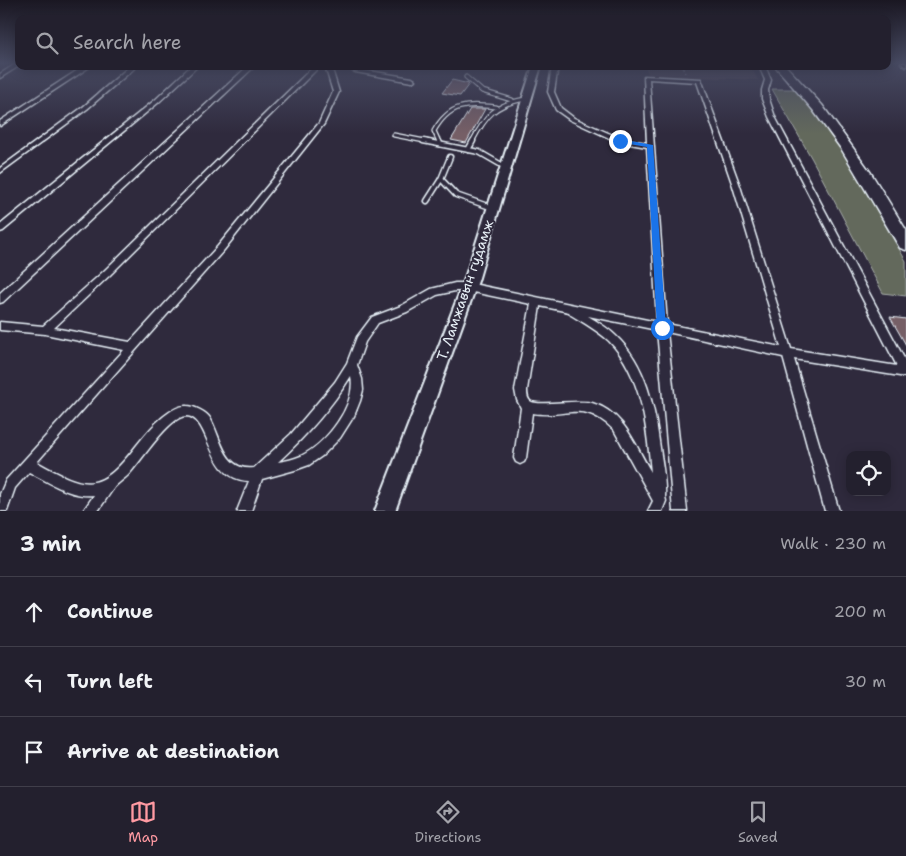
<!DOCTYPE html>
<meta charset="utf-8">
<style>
body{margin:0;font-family:"Shantell Sans",sans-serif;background:#2b2836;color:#f1f3f6}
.controls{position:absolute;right:15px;bottom:15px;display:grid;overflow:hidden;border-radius:10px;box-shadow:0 2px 12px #0003}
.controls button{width:45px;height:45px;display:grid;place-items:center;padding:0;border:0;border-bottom:1px solid #403e4a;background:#23202e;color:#f1f3f6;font:25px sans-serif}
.stop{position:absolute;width:15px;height:15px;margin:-11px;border:4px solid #1a73e8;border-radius:50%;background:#fff}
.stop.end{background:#1a73e8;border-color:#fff;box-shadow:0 1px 5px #0008}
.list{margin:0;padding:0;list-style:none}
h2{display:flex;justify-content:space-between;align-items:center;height:65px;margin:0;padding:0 20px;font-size:21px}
h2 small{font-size:16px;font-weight:400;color:#a3a3aa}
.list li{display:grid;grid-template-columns:32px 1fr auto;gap:15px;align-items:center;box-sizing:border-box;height:70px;padding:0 20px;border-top:1px solid #403e4a}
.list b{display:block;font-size:19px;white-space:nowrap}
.list em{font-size:16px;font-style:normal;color:#a3a3aa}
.icon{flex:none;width:28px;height:28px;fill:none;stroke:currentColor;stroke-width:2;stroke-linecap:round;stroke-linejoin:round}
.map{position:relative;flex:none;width:906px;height:511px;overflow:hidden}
.search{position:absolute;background:#23202e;box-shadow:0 2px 12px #0003;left:15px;right:15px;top:15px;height:55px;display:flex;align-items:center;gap:12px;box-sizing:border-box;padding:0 18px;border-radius:10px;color:#a3a3aa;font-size:19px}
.sheet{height:275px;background:#23202e}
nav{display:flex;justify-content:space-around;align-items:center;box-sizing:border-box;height:70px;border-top:1px solid #403e4a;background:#23202e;font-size:14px;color:#a3a3aa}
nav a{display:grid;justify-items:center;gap:2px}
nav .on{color:#ff9aa2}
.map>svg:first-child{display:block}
.built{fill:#443a49}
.green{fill:#64695b;stroke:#a6adaa}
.building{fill:#765e66;stroke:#e8f1f8}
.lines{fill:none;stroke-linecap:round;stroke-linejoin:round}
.lane-far1-casing{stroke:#e8f1f8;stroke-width:5.5}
.lane-casing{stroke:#e8f1f8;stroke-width:7}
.street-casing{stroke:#e8f1f8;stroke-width:3}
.secondary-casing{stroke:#e8f1f8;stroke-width:4}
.highway-casing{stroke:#e8f1f8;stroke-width:3}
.path{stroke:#e8f1f8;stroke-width:1;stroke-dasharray:4 2.5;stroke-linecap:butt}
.lane-far1{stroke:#2f2a3d;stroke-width:3}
.lane{stroke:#2f2a3d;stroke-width:4}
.street{fill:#2f2a3d;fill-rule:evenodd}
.secondary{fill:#2f2a3d;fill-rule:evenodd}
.highway{fill:#2f2a3d;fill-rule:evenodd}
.route{fill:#1a73e8}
.labels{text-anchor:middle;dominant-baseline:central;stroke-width:4;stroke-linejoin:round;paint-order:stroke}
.street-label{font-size:14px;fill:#e8f1f8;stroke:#2f2a3d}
</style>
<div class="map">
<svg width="906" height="511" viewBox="0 0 906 511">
<rect width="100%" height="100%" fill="#2f2a3d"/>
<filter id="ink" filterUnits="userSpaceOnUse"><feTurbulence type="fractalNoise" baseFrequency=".02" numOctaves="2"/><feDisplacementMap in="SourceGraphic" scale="10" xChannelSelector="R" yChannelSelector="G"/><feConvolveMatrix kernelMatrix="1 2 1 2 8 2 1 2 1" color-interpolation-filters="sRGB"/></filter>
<g filter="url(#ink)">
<path class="built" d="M644,66H750L758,80L649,75Z"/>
<path class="green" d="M772,89H795L837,142L906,261V296L883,293L812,159Z"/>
<g class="building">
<path d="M452,80L469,84L460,96L442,93Z"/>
<path d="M470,109H485L466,143L451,140Z"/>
<path d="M890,317L906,319V345Z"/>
</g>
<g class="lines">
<defs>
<g id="lane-far1">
<path d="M466,77L482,91L512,100"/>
<path d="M394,135L430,142"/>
<path d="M439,142L434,131C450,103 466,104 496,107"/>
<path d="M472,142C486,115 495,104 526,99"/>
</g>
<g id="lane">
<path d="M423,141L479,152L505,167"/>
<path d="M439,141L440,144"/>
<path d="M468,150L473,141"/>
<path d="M441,179L456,195L493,208"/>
<path d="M427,201L441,179L450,157"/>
</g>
<g id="street">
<path d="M17,63H19V66L0,78V74Z"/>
<path d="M901,63H906V67Z"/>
<path d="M84,66H91L0,126V121Z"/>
<path d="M130,66H137L87,109L0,173V168L83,107Z"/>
<path d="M191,66H198L159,102L3,231L0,232V225L155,100Z"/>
<path d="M248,66H255L3,302L0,303V293Z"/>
<path d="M314,66H320L110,275L54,328L130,342L218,246L319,123L333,92L325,66H331L339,92L324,124L224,250L37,462C88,491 100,493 137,445C145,435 153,425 163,417C169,412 178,405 187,406C194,406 206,412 210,418C221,437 224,472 254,468L291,434L335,382L347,363L357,337L372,317L401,306L431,289L455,283H468L657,322L647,147L618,142L570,120L556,110L548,92L552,66H558L554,92L561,108L574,118L622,139L647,143L644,76L701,79L740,186L791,349L897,366L769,117L762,99V90L765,80L759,66H765L771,80L768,90L769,99L775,117L906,362V377L794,359L839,511H825L783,357L667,332L687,511H673L657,330L588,316C598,322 608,328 616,336C646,364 655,408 660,448C662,464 666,481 665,497L666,501L662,511H648L653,501L614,430C581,398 568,419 532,413L526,458L524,462L520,464L516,462L514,458L521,408L517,400L515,390L531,304L468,291H455L437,295L407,312L378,323L365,342L357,365L362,379L363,390L360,401L354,416L340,438L322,456L309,465L295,470L262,479L251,511H237L249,481C205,479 212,417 186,416C170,416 141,461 130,473C125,479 117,483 113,489C108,496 103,504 98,511H83L94,495C71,498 49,482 29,472L15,488L7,511H0V494L6,480L124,350L45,334L0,330V322L43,326L104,271ZM649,79L697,82L733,186L781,347L667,324ZM540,306L569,312L571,315C584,323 598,331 609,341C642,375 647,427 651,472C635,445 624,412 592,403C579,399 536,407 530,401C527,398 527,394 527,390ZM351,376C357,405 326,444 301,456C294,459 286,461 278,462C305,437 331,408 351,376Z"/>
<path d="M344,66H352L357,69L412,78L415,80L412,82L355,72Z"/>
</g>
<path id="secondary" d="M533,66H541L478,281L395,511H375L464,281Z"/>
<path id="highway" d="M775,66H786L822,105L871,173L906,230V250L900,248L842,150L813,110Z"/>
</defs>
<use href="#lane-far1" class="lane-far1-casing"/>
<use href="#lane" class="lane-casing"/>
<use href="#street" class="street-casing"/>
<use href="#secondary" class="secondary-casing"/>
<use href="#highway" class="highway-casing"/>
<path class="path" d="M682,66L685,73"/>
<use href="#lane-far1" class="lane-far1"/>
<use href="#lane" class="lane"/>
<use href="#street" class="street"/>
<use href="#secondary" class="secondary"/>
<use href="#highway" class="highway"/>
</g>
</g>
<linearGradient id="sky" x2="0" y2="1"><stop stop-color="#1a1722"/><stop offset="0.47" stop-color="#474a62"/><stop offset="1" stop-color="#474a62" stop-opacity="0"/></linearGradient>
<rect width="906" height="134" fill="url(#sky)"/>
<path class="route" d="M620,139L653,145L666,328L662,332L657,328L647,147L618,142V140Z"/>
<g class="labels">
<g class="street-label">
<text transform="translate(465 290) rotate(-71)">Т. Ламжавын гудамж</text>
</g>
</g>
</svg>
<div class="controls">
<button><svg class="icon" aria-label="locate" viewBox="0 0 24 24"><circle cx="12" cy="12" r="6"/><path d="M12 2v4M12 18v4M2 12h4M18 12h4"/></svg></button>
</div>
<div class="stop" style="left:662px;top:328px"></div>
<div class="stop end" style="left:620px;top:141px"></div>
<div class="search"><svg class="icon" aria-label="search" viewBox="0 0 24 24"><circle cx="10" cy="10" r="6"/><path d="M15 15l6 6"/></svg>Search here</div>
</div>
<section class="sheet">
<h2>3 min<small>Walk · 230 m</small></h2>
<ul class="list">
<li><svg class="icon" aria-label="ahead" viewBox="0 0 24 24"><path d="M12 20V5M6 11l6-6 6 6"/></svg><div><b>Continue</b></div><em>200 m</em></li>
<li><svg class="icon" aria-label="left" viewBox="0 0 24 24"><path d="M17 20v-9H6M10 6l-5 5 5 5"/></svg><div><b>Turn left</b></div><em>30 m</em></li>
<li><svg class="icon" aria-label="arrive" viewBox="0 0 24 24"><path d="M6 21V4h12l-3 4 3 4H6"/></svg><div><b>Arrive at destination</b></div></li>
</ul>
</section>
<nav>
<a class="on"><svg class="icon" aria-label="map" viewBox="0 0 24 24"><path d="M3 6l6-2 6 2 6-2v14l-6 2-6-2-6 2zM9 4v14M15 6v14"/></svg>Map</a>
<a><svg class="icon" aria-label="directions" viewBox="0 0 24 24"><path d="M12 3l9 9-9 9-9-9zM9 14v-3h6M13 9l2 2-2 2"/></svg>Directions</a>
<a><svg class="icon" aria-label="saved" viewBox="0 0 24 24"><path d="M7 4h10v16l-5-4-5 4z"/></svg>Saved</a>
</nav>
